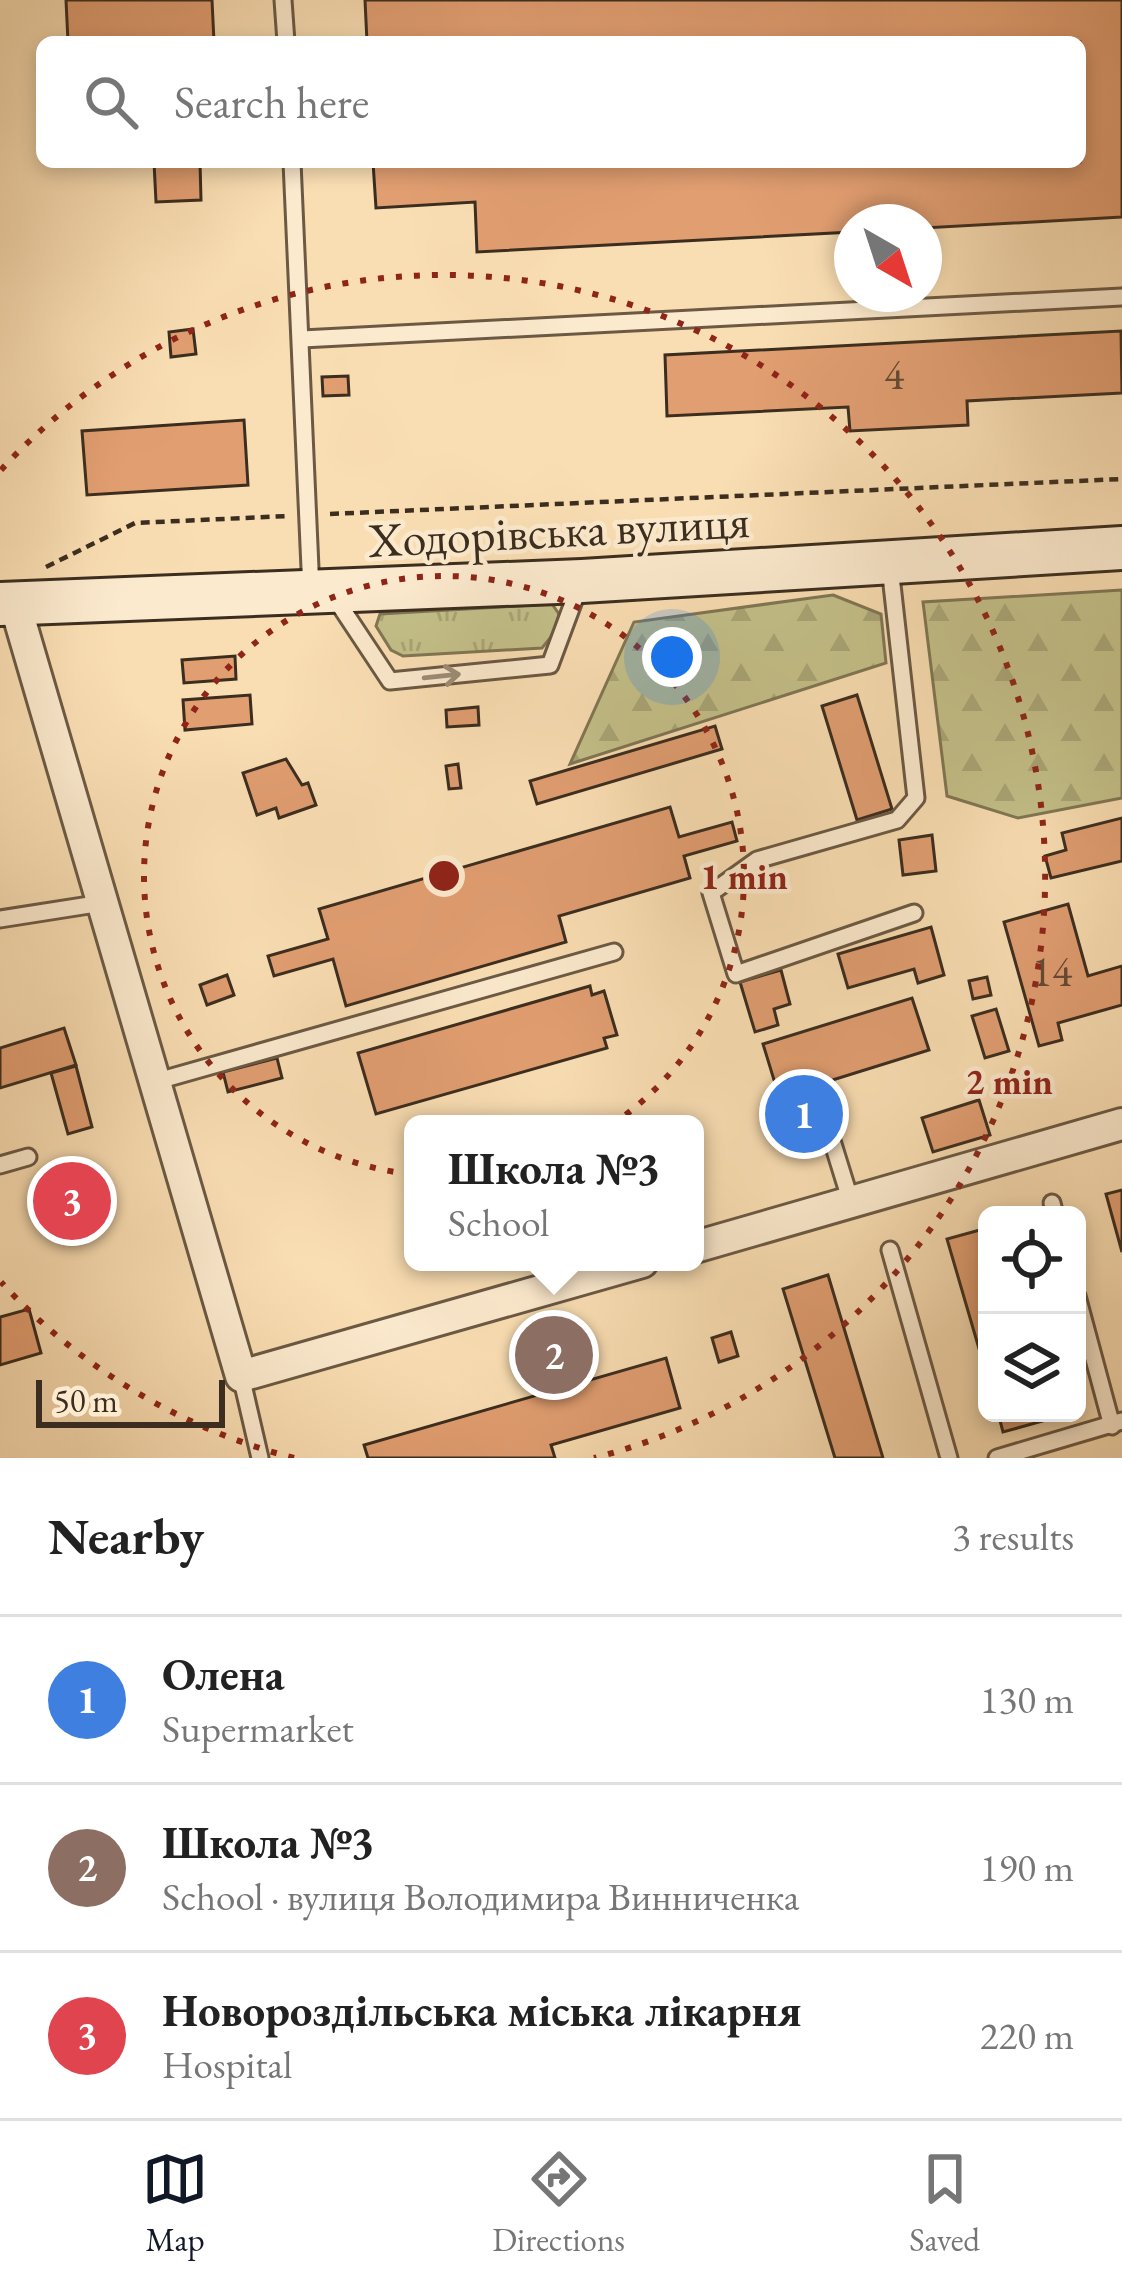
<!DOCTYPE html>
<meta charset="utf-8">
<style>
body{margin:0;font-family:"EB Garamond",serif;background:#f2f2f2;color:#222}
.controls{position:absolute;right:36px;bottom:36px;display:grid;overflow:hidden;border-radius:18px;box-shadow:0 6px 18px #0003}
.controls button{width:108px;height:108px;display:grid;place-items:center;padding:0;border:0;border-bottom:3px solid #e0e0e0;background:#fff;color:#222;font:60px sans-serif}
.compass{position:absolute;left:834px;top:204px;width:108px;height:108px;border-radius:50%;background:#fff;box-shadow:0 6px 18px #0003;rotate:141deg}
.scale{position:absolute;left:36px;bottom:30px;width:189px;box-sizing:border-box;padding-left:12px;border:6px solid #3b2d1f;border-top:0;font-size:33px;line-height:42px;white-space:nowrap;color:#3b2d1f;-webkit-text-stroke:9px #fceace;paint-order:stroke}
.you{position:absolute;left:672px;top:657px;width:42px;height:42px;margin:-30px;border:9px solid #fff;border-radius:50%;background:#1a73e8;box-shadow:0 0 0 18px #1a73e833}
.badge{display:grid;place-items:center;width:78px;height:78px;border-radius:50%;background:#111827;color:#fff;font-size:39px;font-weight:700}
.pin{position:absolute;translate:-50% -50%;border:6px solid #fff;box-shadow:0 3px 12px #0006}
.popup{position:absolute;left:404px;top:1115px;width:300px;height:156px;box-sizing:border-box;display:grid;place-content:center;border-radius:18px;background:#fff;filter:drop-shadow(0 3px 9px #0005);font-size:39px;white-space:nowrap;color:#767676}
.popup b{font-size:45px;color:#222}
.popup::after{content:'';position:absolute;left:50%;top:100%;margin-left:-24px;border:24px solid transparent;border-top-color:#fff}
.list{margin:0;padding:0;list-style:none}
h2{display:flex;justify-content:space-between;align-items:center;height:156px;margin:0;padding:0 48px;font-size:51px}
h2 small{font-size:39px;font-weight:400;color:#767676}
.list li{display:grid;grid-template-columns:78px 1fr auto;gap:36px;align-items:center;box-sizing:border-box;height:168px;padding:0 48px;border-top:3px solid #e0e0e0}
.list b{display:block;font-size:45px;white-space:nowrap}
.list p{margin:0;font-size:39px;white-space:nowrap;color:#767676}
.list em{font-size:39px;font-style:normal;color:#767676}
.icon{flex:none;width:66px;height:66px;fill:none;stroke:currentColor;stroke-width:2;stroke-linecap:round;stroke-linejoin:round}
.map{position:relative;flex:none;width:1122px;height:1458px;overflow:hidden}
.search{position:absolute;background:#fff;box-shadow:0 6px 18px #0003;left:36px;right:36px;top:36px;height:132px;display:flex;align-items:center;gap:30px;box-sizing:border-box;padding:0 42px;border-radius:18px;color:#767676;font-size:45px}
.sheet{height:660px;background:#fff}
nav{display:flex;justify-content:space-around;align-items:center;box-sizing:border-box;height:168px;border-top:3px solid #e0e0e0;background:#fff;font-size:33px;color:#767676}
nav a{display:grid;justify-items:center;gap:6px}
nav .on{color:#111827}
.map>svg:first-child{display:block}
.grass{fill:url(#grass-tufts);stroke:#807654;stroke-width:3}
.forest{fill:url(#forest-firs);stroke:#807654;stroke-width:3}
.building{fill:#e19e71;stroke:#3b2d1f;stroke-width:3}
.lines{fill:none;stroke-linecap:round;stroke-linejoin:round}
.service-casing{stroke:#6b5944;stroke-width:21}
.minor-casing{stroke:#6b5944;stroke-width:36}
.secondary-casing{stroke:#3b2d1f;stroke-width:48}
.path{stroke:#3b2d1f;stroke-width:4.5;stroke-dasharray:9 6;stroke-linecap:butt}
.service{stroke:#fceace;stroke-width:15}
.minor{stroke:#fceace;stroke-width:30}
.secondary{stroke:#fceace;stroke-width:42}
.oneway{stroke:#9c8c76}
.ring{fill:none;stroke:#8f2418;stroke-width:6;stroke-dasharray:6 12}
.labels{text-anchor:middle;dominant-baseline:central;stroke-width:9;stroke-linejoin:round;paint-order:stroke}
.number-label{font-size:42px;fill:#644934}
.street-label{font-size:48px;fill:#3b2d1f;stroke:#fceace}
.centre{fill:#8f2418;stroke:#fceace;stroke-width:6}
.ring-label{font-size:36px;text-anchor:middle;font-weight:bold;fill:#8f2418;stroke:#fceace;stroke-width:9;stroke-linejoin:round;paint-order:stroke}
</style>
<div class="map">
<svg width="1122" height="1458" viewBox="0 0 1122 1458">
<defs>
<pattern id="grass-tufts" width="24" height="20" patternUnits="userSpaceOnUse" patternTransform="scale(3)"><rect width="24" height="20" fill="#c4c089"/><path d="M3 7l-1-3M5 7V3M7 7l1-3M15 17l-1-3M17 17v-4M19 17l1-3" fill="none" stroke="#a9a576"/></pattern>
<pattern id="forest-firs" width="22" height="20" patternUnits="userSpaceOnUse" patternTransform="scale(3)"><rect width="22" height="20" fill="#c4c089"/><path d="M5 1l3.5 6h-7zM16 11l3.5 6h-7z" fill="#a9a576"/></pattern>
</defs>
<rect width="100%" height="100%" fill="#fadeb3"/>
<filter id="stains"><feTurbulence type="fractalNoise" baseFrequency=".00167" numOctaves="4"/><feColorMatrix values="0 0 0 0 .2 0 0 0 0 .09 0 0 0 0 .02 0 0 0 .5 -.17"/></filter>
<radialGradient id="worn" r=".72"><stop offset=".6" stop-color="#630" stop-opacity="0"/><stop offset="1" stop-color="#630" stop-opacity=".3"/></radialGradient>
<path class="grass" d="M552,604L559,614L555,632L542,648L403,656L391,650L376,626L380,614Z"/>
<g class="forest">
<path d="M1122,590V798L1018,818L947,796L923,602Z"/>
<path d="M833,595L881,614L886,663L570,764L634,622Z"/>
</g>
<g class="building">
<path d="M66,0H212L214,42H68Z"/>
<path d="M365,0H1122V217L924,228V222H852V232L477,252L475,202L376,208L373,162H1080V42H367Z"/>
<path d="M154,162H200L201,200L156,202Z"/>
<path d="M193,329L196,354L171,357L169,332Z"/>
<path d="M1121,331L1122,393L967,401L968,425L850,431L848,407L667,416L665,355Z"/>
<path d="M348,376L349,395L323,396L322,377Z"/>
<path d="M244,420L248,485L87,495L82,431Z"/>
<path d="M235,656L236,679L184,683L182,660Z"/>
<path d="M250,695L252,724L185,730L183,700Z"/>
<path d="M857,695L892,809L857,820L822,706Z"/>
<path d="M478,707L479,725L447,727L446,710Z"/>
<path d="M715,726L722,749L537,804L530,781Z"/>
<path d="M286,759L302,785L308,783L316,805L279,818L276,808L257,815L243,773Z"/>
<path d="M458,764L461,788L449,789L446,766Z"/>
<path d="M670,807L679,837L732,822L737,841L684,856L690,878L559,916L566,942L346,1006L333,959L274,976L268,956L328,939L319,909Z"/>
<path d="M1122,818V861L1051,878L1045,856L1066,850L1062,833Z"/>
<path d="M932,835L936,871L903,875L899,840Z"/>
<path d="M1068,904L1088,976L1122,966V1005L1058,1023L1062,1040L1039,1046L1004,922Z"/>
<path d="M931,927L944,975L918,983L914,969L848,988L838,954Z"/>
<path d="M781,970L790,1004L774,1009L778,1025L755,1032L740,982Z"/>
<path d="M227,975L234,995L207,1005L200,985Z"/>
<path d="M987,977L991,995L973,999L969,981Z"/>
<path d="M590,986L592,995L604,991L617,1035L604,1038L607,1048L376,1114L358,1053Z"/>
<path d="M912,998L929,1050L826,1082L839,1125L792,1139L763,1044Z"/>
<path d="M996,1009L1009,1051L985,1058L972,1016Z"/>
<path d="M64,1028L76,1065L0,1088V1048Z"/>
<path d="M277,1058L282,1078L228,1092L223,1072Z"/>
<path d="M76,1066L92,1127L68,1134L51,1073Z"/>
<path d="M979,1100L990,1135L933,1152L922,1118Z"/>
<path d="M1122,1190V1252L1106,1194Z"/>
<path d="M987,1228V1376L947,1239Z"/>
<path d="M828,1275L883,1458H835L783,1289Z"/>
<path d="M29,1309L41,1353L0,1365V1317Z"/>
<path d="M731,1332L738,1356L719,1362L712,1338Z"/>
<path d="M666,1358L680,1408L551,1445L555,1458H368L364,1445Z"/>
<path d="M998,1413H1049L1050,1419L1003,1432Z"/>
</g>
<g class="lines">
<defs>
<g id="service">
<path d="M283,0L286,42"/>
<path d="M292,162L311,591"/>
<path d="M302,339L1122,297"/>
<path d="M890,567L916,798L897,820L757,860L711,893L736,974L914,913"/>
<path d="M333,595L390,681L550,665L579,587"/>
<path d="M0,919L102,903"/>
<path d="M154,1082L614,952"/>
<path d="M829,1131L851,1202"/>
<path d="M0,1165L28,1157"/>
<path d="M1052,1203L1055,1215"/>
<path d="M890,1250L949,1458"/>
<path d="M1077,1296L1112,1426"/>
<path d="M241,1376L260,1458"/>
<path d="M997,1458L1122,1421"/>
</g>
<g id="minor">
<path d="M15,604L241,1376L642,1262"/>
<path d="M695,1247L1122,1124"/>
</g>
<path id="secondary" d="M0,604L582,581L1122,548"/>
</defs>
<use href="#service" class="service-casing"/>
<use href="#minor" class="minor-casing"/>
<use href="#secondary" class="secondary-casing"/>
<g class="path">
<path d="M330,514L1122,479"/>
<path d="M46,567L135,523L288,516"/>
</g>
<use href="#service" class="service"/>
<use href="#minor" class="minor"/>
<use href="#secondary" class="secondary"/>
</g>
<defs><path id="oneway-shaft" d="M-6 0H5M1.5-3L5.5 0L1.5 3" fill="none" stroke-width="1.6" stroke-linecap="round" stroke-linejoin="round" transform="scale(3)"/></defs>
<use class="oneway" href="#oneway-shaft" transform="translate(442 676) rotate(-6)"/>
<g class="ring">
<circle cx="444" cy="876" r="300"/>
<path d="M294 1458A601 601 0 0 1 1 1282M1 470A601 601 0 1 1 594 1458"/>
</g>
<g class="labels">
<g class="number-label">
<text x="894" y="374">4</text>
<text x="1052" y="971">14</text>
</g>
<g class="street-label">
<text transform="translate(559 530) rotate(-3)">Ходорівська вулиця</text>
</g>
</g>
<circle cx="444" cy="876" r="18" class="centre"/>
<g class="ring-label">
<text x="744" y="889">1 min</text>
<text x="1009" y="1094">2 min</text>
</g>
<rect width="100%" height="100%" filter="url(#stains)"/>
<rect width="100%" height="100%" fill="url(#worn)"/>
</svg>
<div class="controls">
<button><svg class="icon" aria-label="locate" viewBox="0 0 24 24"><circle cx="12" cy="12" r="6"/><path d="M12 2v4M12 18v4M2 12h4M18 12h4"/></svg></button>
<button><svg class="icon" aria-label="layers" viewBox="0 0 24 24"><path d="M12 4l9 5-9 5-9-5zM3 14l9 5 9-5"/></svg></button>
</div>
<svg class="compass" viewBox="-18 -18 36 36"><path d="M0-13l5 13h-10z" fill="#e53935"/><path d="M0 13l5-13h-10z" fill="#767676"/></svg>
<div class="scale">50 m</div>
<div class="you"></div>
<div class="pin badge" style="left:804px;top:1114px;background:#3f7fe0">1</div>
<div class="pin badge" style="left:554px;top:1355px;background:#8d6e63">2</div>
<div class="popup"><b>Школа №3</b>School</div>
<div class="pin badge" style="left:72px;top:1201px;background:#e0444e">3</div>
<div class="search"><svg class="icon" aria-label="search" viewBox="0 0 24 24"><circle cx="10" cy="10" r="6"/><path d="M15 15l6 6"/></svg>Search here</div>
</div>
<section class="sheet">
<h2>Nearby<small>3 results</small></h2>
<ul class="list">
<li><span class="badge" style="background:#3f7fe0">1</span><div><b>Олена</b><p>Supermarket</p></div><em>130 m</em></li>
<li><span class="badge" style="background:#8d6e63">2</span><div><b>Школа №3</b><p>School · вулиця Володимира Винниченка</p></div><em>190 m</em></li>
<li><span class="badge" style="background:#e0444e">3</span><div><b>Новороздільська міська лікарня</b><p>Hospital</p></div><em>220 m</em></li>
</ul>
</section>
<nav>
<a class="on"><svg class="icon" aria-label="map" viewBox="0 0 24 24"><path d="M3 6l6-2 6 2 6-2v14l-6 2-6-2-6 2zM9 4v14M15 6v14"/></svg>Map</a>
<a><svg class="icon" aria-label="directions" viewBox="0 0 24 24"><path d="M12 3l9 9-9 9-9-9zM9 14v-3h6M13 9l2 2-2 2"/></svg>Directions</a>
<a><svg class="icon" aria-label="saved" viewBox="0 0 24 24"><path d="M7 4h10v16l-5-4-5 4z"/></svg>Saved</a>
</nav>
